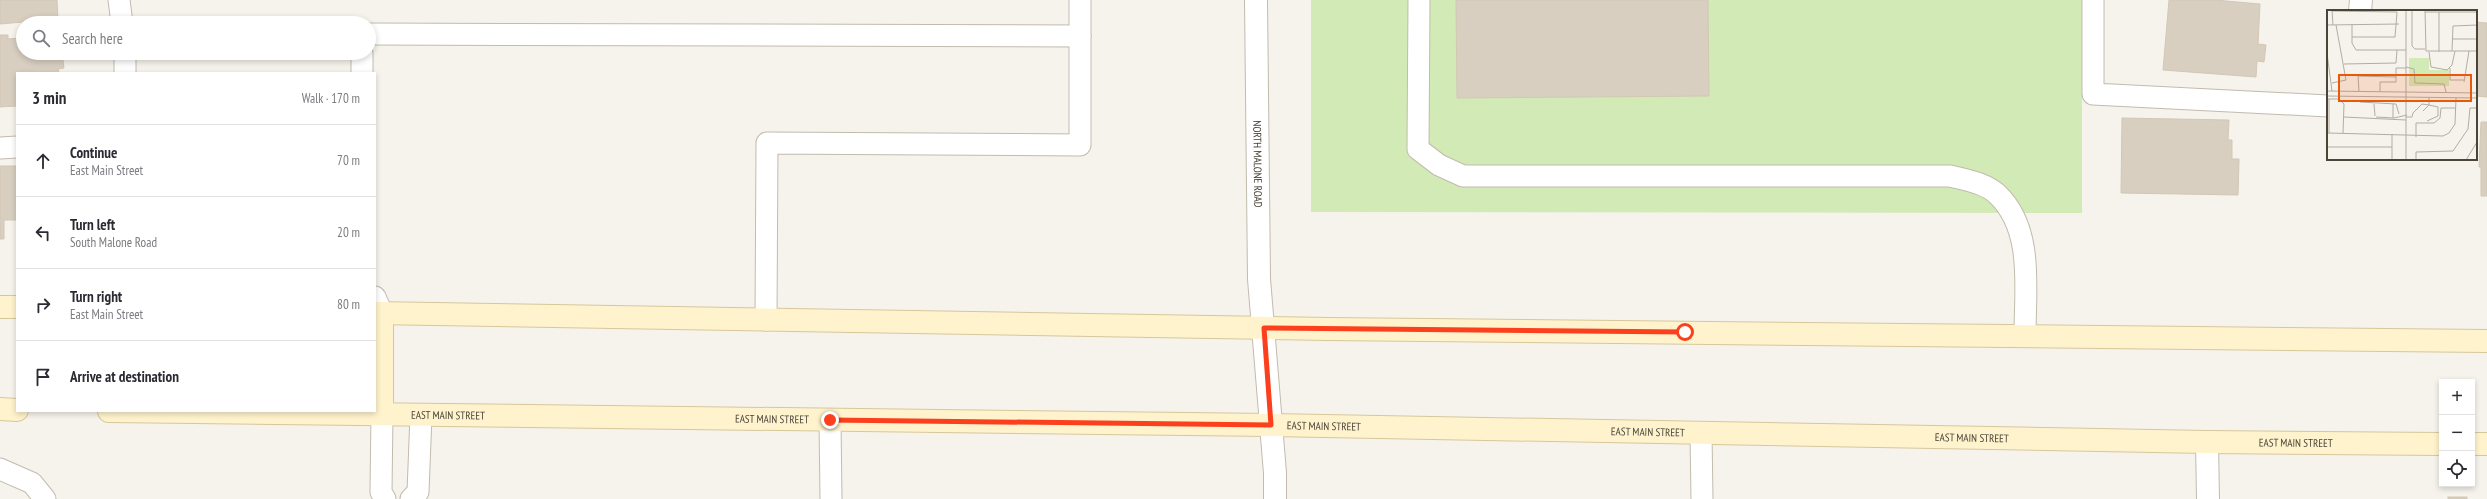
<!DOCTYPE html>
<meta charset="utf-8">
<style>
body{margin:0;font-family:"PT Sans Narrow",sans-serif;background:#f7f7f7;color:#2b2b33}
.controls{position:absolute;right:12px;bottom:12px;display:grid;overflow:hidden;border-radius:0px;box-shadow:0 2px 6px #0003}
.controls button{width:36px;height:36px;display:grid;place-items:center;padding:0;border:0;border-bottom:1px solid #e1e1e2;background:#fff;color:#2b2b33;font:20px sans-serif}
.stop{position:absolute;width:12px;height:12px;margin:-9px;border:3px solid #fc3f1d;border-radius:50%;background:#fff}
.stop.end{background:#fc3f1d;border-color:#fff;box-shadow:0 1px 4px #0008}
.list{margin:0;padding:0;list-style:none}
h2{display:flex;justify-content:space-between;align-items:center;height:52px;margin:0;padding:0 16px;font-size:17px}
h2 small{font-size:13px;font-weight:400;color:#7c7c81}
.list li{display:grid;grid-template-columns:26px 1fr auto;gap:12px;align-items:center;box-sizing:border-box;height:72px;padding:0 16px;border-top:1px solid #e1e1e2}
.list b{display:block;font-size:15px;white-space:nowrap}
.list p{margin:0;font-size:13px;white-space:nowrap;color:#7c7c81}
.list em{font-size:13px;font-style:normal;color:#7c7c81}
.icon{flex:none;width:22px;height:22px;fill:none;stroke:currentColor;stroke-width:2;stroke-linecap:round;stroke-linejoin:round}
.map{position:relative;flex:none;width:2487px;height:499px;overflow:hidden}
.search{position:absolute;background:#fff;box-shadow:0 2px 6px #0003;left:16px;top:16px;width:360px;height:44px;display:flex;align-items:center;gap:10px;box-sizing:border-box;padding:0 14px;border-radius:22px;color:#7c7c81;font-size:15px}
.panel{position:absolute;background:#fff;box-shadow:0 2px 6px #0003;left:16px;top:72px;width:360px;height:340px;border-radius:0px}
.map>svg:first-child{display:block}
.green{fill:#d2eab5}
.building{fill:#d8cfc1;stroke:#d3c7b4}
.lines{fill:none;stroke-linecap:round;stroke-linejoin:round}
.service-casing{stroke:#c2bbae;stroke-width:23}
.minor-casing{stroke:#c2bbae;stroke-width:24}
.tertiary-casing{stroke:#c2bbae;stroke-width:24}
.secondary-casing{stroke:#d6c79b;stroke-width:24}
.service{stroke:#fff;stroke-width:21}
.minor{stroke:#fff;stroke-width:22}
.tertiary{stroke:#fff;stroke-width:22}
.secondary{stroke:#fff3cd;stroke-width:22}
.route{stroke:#fc3f1d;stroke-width:5}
.labels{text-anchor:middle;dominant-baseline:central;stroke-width:3;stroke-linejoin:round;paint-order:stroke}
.street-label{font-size:11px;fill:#4b4439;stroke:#fff}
.inset-road{fill:none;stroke:#b2ada4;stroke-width:1}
.view{fill:#e8590c;fill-opacity:0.15;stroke:#e8590c;stroke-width:2}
.inset-edge{fill:none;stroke:#4b4439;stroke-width:2}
</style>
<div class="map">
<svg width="2487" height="499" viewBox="0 0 2487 499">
<rect width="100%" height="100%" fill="#f6f3ec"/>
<path class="green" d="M1311,0H2082V213L1311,212Z"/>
<g class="building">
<path d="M0,0H57L58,19L0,24Z"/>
<path d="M1456,0H1708L1709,96L1457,98Z"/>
<path d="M2169,0H2215L2260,4L2258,44L2266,45L2264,62L2257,61L2256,77L2163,70Z"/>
<path d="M2476,22L2487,23V97L2476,96Z"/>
<path d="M23,32V53H62L64,68L58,69L59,73H17V106L0,107V35H8V39L20,38L19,33Z"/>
<path d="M2122,118L2229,120L2228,140H2232V159H2239L2238,195L2121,193Z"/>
<path d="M2481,122H2487V196H2481V167H2479Z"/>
<path d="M0,166H17V220H4V239H0Z"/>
<rect x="2448" y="497" width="19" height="2"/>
</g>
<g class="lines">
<defs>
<g id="service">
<path d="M119,0L122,23"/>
<path d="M1419,0L1418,149L1439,165L1463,176H1950C1966,180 1986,183 1998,195C2034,230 2025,289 2025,335"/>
<path d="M2093,0V94L2328,106"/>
<path d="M369,34L1080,36"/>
<path d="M125,53V73"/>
<path d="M362,73V53"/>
<path d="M0,148L17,147"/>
<path d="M375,297L382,313"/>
<path d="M766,320L767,143L1080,145V0"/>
<path d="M382,414L381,492L385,499"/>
<path d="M830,420L831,499"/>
<path d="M1701,433L1702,499"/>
<path d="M0,469L32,483L45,499"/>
<path d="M411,499L418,492L421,415"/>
</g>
<g id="minor">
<path d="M2360,11L2361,0"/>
<path d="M2207,442L2208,499"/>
</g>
<g id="tertiary">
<path id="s1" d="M1256,0L1259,279L1275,473V499"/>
</g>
<g id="secondary">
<path d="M0,307H17"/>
<path d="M375,313L1328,329L2487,341"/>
<path d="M382,313V414"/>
<path d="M0,409L17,410"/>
<path id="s2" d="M109,411L1271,425L2207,442L2442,444"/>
<path d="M2472,444H2487"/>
</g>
</defs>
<use href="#service" class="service-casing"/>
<use href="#minor" class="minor-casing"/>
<use href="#tertiary" class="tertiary-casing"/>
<use href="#secondary" class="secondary-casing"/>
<use href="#service" class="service"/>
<use href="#minor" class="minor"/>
<use href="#tertiary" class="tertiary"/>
<use href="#secondary" class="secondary"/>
</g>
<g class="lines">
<path class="route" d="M830,420L1271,425L1264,328L1685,332"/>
</g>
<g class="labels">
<g class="street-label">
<text stroke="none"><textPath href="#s1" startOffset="164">NORTH MALONE ROAD</textPath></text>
<text stroke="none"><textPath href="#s2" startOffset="339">EAST MAIN STREET</textPath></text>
<text stroke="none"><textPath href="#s2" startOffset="663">EAST MAIN STREET</textPath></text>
<text stroke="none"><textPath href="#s2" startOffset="1215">EAST MAIN STREET</textPath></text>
<text stroke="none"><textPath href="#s2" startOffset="1539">EAST MAIN STREET</textPath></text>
<text stroke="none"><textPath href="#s2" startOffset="1863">EAST MAIN STREET</textPath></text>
<text stroke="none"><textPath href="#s2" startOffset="2187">EAST MAIN STREET</textPath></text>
</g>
</g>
<g transform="translate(2327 10)">
<rect width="150" height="150" fill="#f6f3ec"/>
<path d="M82,48H102V60H122V76H82Z" fill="#d2eab5"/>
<path class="inset-road" d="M5,0L6,15M79,0V150M85,0V36L88,39H98M98,0L99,41H150M5,1L70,2L68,27H25M98,2H150M25,14V33L29,40H79M0,15L72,14M125,29H150M125,41L126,16L150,15M102,42L104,57L120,60L125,55L128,41M112,42V2M0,43L5,81M17,54L69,53L70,40M79,57L87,59L88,73L117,74L119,82M123,58V70H137M137,72L142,41M5,73L19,70L9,15M0,81L150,83M32,81L31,66L69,67M53,82V72H69V58H79M0,86L150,88M0,89H12L17,94L16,123M33,92L69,94L72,104M47,94L48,106M96,101L102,95L111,97V106L100,111M17,107L79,110M49,107L67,108L80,105M79,107H85L86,103L95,94L102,95V88M66,108V94M0,123L116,126L122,123L128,114L129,88M2,123V89M89,127V113H107L113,108L114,98H129M0,137H65M65,150V124M89,150V142L126,141L141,119L143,98H150M139,150L150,132"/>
<path class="view" d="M12,65H144V91H12Z"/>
<rect width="150" height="150" class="inset-edge"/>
</g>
</svg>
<div class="controls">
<button>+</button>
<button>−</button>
<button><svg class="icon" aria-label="locate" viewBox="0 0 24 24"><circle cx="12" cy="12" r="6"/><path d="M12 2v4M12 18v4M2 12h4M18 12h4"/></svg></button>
</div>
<div class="stop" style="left:1685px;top:332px"></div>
<div class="stop end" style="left:830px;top:420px"></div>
<div class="search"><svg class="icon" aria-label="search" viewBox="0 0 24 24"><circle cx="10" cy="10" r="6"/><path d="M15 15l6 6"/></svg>Search here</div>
<section class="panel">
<h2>3 min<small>Walk · 170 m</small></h2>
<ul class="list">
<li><svg class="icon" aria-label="ahead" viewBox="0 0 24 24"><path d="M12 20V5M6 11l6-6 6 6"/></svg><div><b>Continue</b><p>East Main Street</p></div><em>70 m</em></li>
<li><svg class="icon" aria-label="left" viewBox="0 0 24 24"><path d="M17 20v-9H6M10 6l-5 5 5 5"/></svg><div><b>Turn left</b><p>South Malone Road</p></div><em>20 m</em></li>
<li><svg class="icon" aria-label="right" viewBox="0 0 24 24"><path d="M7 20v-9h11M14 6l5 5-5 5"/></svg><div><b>Turn right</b><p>East Main Street</p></div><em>80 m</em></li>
<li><svg class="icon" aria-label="arrive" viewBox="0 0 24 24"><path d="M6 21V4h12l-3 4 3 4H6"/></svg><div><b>Arrive at destination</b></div></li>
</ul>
</section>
</div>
